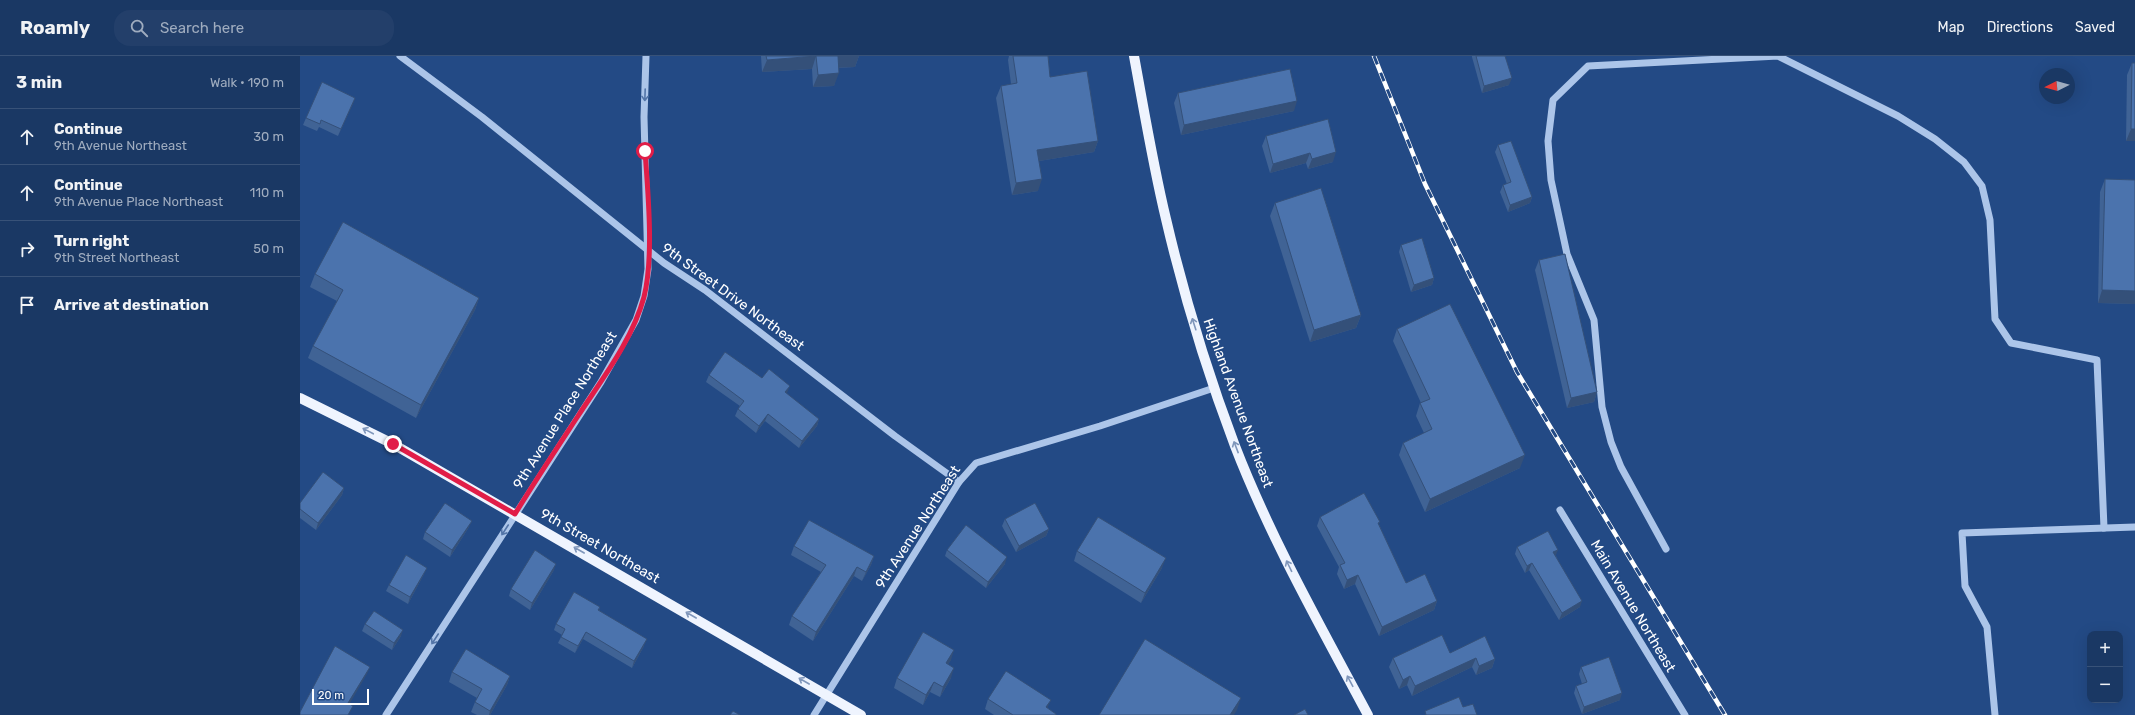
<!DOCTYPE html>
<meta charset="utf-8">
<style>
body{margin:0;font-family:Rubik,sans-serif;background:#233f6a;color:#f1f3f6}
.controls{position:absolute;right:12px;bottom:12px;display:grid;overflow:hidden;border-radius:8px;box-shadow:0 4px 16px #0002}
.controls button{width:36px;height:36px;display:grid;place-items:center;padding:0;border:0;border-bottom:1px solid #385278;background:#1a3864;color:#f1f3f6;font:20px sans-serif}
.compass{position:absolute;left:1739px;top:12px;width:36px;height:36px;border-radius:50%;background:#1a3864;box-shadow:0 4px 16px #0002;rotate:265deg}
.scale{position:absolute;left:12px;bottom:10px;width:57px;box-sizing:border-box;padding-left:4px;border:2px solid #fff;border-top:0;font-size:11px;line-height:14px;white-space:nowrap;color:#fff;-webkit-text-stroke:3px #234a85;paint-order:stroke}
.stop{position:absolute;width:12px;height:12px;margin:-9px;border:3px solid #e11d48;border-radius:50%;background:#fff}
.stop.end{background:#e11d48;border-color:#fff;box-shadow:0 1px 4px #0008}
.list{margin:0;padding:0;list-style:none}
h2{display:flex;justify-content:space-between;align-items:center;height:52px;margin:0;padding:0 16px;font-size:17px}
h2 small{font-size:13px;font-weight:400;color:#9facbf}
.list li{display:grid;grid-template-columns:26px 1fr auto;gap:12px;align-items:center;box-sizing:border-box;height:56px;padding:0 16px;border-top:1px solid #385278}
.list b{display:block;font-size:15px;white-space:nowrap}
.list p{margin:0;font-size:13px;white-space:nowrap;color:#9facbf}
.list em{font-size:13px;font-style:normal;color:#9facbf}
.icon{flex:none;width:22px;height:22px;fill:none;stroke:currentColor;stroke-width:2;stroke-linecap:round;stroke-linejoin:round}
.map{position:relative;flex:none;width:1835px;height:659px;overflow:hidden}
header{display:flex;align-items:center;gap:24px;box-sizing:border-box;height:56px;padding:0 20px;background:#1a3864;border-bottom:1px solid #385278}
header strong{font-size:19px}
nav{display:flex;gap:22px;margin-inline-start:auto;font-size:14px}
.search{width:280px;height:36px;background:#233f6a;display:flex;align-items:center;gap:10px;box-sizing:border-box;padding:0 14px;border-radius:16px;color:#9facbf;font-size:15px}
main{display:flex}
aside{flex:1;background:#1a3864}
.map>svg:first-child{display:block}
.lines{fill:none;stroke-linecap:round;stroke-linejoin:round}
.minor{stroke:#acc5e9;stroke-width:7}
.major{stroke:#eff4fe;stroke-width:10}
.rail-casing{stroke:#fff;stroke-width:4.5}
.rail{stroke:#234a85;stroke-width:3;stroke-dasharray:9;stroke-linecap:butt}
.wall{fill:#406395}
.shaded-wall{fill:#345079}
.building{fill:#4b73ad;stroke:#345079}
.oneway{stroke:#5375a8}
.oneway2{stroke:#7f96bb}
.route{stroke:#e11d48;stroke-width:5}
.labels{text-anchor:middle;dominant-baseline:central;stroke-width:3;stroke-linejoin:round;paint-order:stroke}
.street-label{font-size:14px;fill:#fff;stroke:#234a85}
</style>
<header>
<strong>Roamly</strong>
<div class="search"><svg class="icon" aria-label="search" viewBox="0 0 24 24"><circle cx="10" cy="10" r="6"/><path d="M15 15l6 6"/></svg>Search here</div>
<nav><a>Map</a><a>Directions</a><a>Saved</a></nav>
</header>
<main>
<aside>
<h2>3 min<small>Walk · 190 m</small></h2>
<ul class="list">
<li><svg class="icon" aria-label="ahead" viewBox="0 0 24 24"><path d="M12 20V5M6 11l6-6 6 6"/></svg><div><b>Continue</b><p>9th Avenue Northeast</p></div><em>30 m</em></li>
<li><svg class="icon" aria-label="ahead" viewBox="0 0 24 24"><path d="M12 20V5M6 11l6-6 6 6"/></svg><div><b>Continue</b><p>9th Avenue Place Northeast</p></div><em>110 m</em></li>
<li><svg class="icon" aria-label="right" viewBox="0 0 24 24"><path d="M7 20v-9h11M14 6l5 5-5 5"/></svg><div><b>Turn right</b><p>9th Street Northeast</p></div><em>50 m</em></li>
<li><svg class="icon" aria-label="arrive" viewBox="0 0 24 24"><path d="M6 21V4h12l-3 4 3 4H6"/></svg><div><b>Arrive at destination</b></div></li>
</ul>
</aside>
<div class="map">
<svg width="1835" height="659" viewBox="0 0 1835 659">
<rect width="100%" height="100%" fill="#234a85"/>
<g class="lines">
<g class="minor">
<path d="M100,0L182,61L364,207L405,234L595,380L659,426"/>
<path d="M1260,454L1385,659"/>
<path d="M1366,493L1321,411L1311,386L1302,351L1294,264L1267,198L1251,124L1248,85L1253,44L1288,10L1478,0L1598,60L1635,83L1664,106L1682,130L1690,164L1695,263L1711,287L1797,304L1804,472"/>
<path d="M86,659L301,326L336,264L344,240L348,213L344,61L346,0"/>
<path d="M514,659L659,426L676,407L800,370L914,332"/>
<path d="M1695,659L1687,571L1665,530L1662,477L1835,471"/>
</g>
<g class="major">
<path d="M834,0C844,54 853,109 866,163C884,240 907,316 935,390C971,483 1021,571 1068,659"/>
<path d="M0,342L93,388L561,659"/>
</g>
<defs>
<path id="rail" d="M1074,0L1125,128L1217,316L1425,659"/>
</defs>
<use href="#rail" class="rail-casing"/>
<use href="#rail" class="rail"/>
</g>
<g class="wall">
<path d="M461,0H559L555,11L538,12L534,30L513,31L512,13L462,16Z"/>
<path d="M709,0H748L750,21L798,85L794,96L739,105L738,135L712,139L696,42L701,30L711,28L708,4Z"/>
<path d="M1172,0H1205L1209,29L1182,37L1172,1Z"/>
<path d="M1832,7H1835V85H1826L1827,19Z"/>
<path d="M878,37L994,55L881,79L874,47Z"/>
<path d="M55,42L38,80L19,71L17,75L3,69L6,62Z"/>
<path d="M966,80L1033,106L1008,113L1006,107L970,117L962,90Z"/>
<path d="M1198,89L1232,141L1230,147L1208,156L1200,136L1203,129L1207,128L1195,96Z"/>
<path d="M1805,123L1835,124V248L1798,247L1800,136Z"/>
<path d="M975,147L1061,259L1056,272L1010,286L970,160Z"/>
<path d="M1101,189L1134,222L1132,229L1111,236L1099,196Z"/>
<path d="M1239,204L1297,336L1294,346L1267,352L1235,214Z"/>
<path d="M15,218L179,242L175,254L116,362L8,302L13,290L37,245L10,231Z"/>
<path d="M1097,273L1220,412L1125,456L1099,399L1103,387L1124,377L1116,360L1120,347H1121L1093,285Z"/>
<path d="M409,319L462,322L487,337V338L519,363L517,370L499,392L465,365L456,377L435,360L438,353L440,350L406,326Z"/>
<path d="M44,432L42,439L16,474L0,462V447Z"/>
<path d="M1020,461L1079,469L1106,527L1137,545L1134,554L1079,580L1055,528L1044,533L1037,518L1039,511L1017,470Z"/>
<path d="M705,463L749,473L746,480L716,496L702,470Z"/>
<path d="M169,471L150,501L123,483L125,476Z"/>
<path d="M494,490L574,500L571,509L562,525L554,520L513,585L489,569L492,560L521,516L491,499Z"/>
<path d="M1217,491L1256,500L1280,551L1259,564L1229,514L1225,517L1215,498Z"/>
<path d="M647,494L705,508L686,532L645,500Z"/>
<path d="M777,495L862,512L841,547L774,505Z"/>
<path d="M254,514L230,554L209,540L211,533Z"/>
<path d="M124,518L108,548L86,535L89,529Z"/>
<path d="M300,551L299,554L344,590L332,612L283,583L275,597L258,587L262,579L254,574L256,568Z"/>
<path d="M65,568L101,580L92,594L62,575Z"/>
<path d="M1150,597L1195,603L1192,612L1176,619L1172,611L1112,640L1107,629L1099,633L1089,611L1093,602Z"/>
<path d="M651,604L648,608L651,622L640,641L630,636L623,649L594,632L597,622Z"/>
<path d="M1281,611L1320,644L1282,658L1274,637L1276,630L1282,628L1279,618Z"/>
<path d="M152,616L210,620L207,629L190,659H177L171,656L175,646L177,642L149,626Z"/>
<path d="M688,643L748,652L756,659H694L685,653Z"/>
</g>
<g class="shaded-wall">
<path d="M516,0L512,13L462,16L467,4Z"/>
<path d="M537,0H559L555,11L533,12Z"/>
<path d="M539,17L534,30L513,31L518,19Z"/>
<path d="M1212,22L1209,29L1182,37L1184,30Z"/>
<path d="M55,42L53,48L38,80L41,73Z"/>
<path d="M997,45L994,55L881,79L884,69Z"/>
<path d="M1831,73H1835V85H1826Z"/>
<path d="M798,85L794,96L733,106L737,94Z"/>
<path d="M1036,96L1033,106L1008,113L1012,103Z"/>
<path d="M1010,97L1006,107L970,117L973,108Z"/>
<path d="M742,123L738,135L712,139L716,127Z"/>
<path d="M1232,141L1230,147L1208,156L1210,149Z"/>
<path d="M1134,222L1132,229L1111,236L1114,229Z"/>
<path d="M1802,234L1835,235V248L1798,247Z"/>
<path d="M179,242L175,254L116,362L121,349Z"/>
<path d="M1061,259L1056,272L1010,286L1014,274Z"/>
<path d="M490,330L487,337L482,343L485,336Z"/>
<path d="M1297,336L1294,346L1267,352L1271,342Z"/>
<path d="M468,358L465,365L456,377L459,370Z"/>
<path d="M519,363L517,370L499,392L502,385Z"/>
<path d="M1225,399L1220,412L1125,456L1130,443Z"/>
<path d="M44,432L42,439L16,474L18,467Z"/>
<path d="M172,465L169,471L150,501L152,494Z"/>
<path d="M749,473L746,480L716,496L719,490Z"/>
<path d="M1258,494L1255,501L1253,496Z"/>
<path d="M574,500L571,509L562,525L566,516Z"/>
<path d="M707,501L705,508L686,532L688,526Z"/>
<path d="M866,502L862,512L841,547L845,537Z"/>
<path d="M1232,507L1229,514L1225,517L1227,510Z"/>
<path d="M256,508L254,514L230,554L232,547Z"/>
<path d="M557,511L554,520L513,585L516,576Z"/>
<path d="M127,512L124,518L108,548L110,541Z"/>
<path d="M1058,519L1055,528L1044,533L1047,524Z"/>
<path d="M1137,545L1134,554L1079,580L1082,571Z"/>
<path d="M1282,545L1280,551L1259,564L1262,557Z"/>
<path d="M103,574L101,580L92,594L94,587Z"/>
<path d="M286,576L283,583L275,597L278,590Z"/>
<path d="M347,583L344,590L332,612L334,605Z"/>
<path d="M654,594L651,604L643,617L646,607Z"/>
<path d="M1176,602L1172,611L1112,640L1115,630Z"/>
<path d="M1195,603L1192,612L1176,619L1179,610Z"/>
<path d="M70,611L67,618L46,654L48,647Z"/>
<path d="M654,612L651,622L640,641L643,631Z"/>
<path d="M210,620L207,629L190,659H189L190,655Z"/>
<path d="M1110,620L1107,629L1099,633L1103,624Z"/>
<path d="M634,626L630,636L623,649L626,639Z"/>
<path d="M1322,637L1320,644L1282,658L1284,651Z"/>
<path d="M941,642L937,654L934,659H930Z"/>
<path d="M751,644L747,653L746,651Z"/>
</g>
<g class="building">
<path d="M466,0H538L539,17L518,19L516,0L467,4Z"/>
<path d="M713,0H748L750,21L787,15L798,85L737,94L742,123L716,127L701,30L717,27Z"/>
<path d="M1176,0H1205L1212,22L1184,30Z"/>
<path d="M1832,7H1835V73H1831Z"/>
<path d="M990,13L997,45L884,69L878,37Z"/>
<path d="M22,26L55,42L41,73L21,64L20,68L6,62Z"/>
<path d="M1028,63L1036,96L1012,103L1010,97L973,108L966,80Z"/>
<path d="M1211,85L1232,141L1210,149L1203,129L1211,126L1198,89Z"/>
<path d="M1805,123L1835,124V235L1802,234Z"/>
<path d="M1021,132L1061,259L1014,274L975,147Z"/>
<path d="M43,166L179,242L121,349L13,290L43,234L15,218Z"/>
<path d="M1122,182L1134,222L1114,229L1101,189Z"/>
<path d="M1265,198L1297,336L1271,342L1239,204Z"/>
<path d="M1150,248L1225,399L1130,443L1103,387L1132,373L1120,347L1130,343L1097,273Z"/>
<path d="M425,296L462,322L469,313L490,330L485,336L519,363L502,385L468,358L459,370L438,353L444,345L409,319Z"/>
<path d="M23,416L44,432L18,467L0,453V447Z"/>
<path d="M1064,437L1080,466L1078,467L1106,527L1125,518L1137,545L1082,571L1058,519L1047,524L1040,509L1045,507L1020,461Z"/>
<path d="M145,447L172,465L152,494L125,476Z"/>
<path d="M735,447L749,473L719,490L705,463Z"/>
<path d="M798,461L866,502L845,537L777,495Z"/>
<path d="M509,464L574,500L566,516L557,511L516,576L492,560L526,509L494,490Z"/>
<path d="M666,469L707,501L688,526L647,494Z"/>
<path d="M1248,475L1258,494L1253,496L1282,545L1262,557L1232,507L1227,510L1217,491Z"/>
<path d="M235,494L256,508L232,547L211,533Z"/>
<path d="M106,499L127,512L110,541L89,529Z"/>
<path d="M274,536L300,551L298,554L347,583L334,605L286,576L278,590L261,581L265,573L256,568Z"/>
<path d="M74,555L103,574L94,587L65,568Z"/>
<path d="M623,576L654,594L646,607L654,612L643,631L634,626L626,639L597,622Z"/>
<path d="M1142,579L1150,597L1185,580L1195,603L1179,610L1176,602L1115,630L1110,620L1103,624L1093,602Z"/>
<path d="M845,583L941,642L930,659H799Z"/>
<path d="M35,590L70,611L48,647L53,650L48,659H0V656Z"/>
<path d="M166,593L210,620L190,655L175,646L182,633L152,616Z"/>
<path d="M1309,601L1322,637L1284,651L1276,630L1287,626L1281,611Z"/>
<path d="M706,615L751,644L746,651L756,658V659H713L688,643Z"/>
<path d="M1159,641L1163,651L1173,648L1177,659H1126L1125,655Z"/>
<path d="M1005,653L1008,659H994Z"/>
<path d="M433,655L440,659H430Z"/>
</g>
<defs><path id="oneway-shaft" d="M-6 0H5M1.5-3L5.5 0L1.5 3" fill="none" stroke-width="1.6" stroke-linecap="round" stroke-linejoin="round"/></defs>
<g class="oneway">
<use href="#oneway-shaft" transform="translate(345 39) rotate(92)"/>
<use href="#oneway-shaft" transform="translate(205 474) rotate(123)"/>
<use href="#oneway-shaft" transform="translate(135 583) rotate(123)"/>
</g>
<g class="oneway2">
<use href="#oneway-shaft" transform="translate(894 268) rotate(-108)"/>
<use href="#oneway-shaft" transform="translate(68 375) rotate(-152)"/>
<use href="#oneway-shaft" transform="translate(936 391) rotate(-111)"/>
<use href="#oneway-shaft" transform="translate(279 494) rotate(-150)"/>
<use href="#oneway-shaft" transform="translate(989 510) rotate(-116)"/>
<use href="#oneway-shaft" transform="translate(391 559) rotate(-150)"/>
<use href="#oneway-shaft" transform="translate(504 625) rotate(-150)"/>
<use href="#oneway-shaft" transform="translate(1050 625) rotate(-118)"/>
</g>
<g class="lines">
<path class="route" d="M93,388L215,458C235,425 257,392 278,360C302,323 332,285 344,241C354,201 348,137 345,95"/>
</g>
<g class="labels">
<g class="street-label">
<text transform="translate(433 241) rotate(36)">9th Street Drive Northeast</text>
<text transform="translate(938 347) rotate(70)">Highland Avenue Northeast</text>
<text transform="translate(265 354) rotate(-58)">9th Avenue Place Northeast</text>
<text transform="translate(618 471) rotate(-57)">9th Avenue Northeast</text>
<text transform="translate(300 490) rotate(30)">9th Street Northeast</text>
<text transform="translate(1333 550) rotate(59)">Main Avenue Northeast</text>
</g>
</g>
</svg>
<div class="controls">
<button>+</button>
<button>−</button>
</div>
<svg class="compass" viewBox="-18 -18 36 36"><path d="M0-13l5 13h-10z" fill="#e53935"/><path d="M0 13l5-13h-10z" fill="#9facbf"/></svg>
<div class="scale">20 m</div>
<div class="stop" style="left:345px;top:95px"></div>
<div class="stop end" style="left:93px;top:388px"></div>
</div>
</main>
